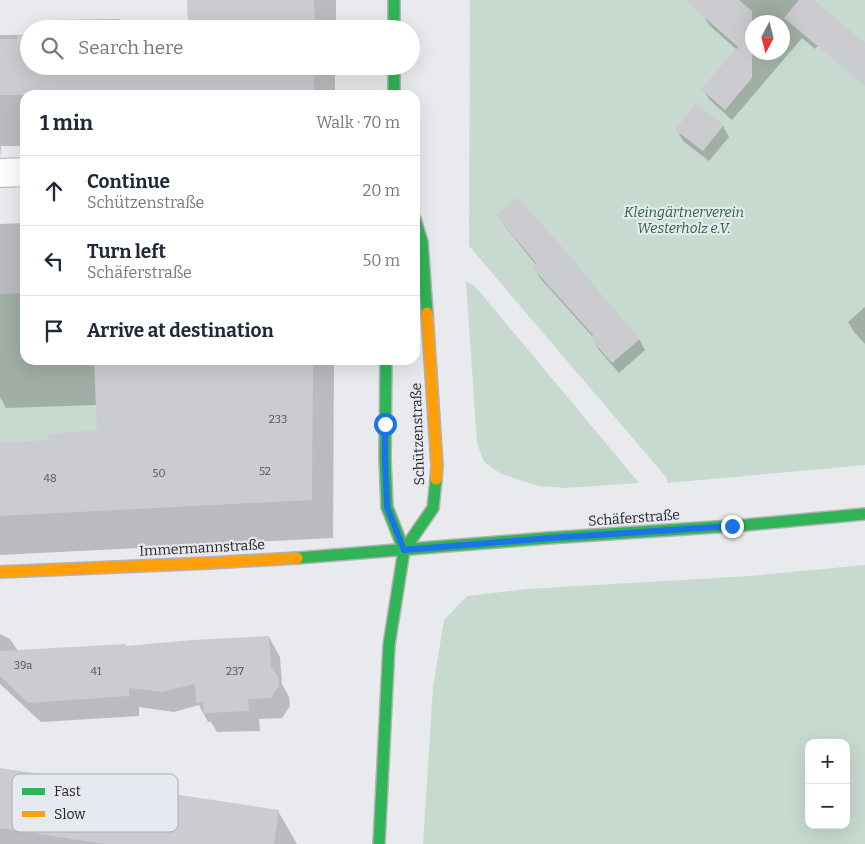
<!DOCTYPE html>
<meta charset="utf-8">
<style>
body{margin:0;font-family:Bitter,serif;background:#f2f2f3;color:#1f2937}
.controls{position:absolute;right:15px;bottom:15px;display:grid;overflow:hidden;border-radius:10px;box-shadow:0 5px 20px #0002}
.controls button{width:45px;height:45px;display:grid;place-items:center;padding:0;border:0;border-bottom:1px solid #e0e1e3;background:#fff;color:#1f2937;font:25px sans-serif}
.compass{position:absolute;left:745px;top:15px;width:45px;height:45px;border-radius:50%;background:#fff;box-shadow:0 5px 20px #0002;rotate:187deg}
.stop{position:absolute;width:15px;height:15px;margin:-11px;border:4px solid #1a73e8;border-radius:50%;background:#fff}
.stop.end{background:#1a73e8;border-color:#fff;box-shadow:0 1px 5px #0008}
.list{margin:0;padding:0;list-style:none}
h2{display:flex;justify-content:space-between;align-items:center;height:65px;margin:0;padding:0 20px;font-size:21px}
h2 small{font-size:16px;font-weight:400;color:#747a83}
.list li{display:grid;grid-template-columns:32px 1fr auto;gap:15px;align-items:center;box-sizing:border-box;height:70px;padding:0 20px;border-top:1px solid #e0e1e3}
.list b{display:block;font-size:19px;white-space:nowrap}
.list p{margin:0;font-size:16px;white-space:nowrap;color:#747a83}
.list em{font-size:16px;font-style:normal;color:#747a83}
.icon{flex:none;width:28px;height:28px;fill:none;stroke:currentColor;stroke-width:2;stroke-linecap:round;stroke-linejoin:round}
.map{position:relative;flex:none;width:865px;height:844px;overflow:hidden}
.search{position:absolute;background:#fff;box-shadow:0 5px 20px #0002;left:20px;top:20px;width:400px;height:55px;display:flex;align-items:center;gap:12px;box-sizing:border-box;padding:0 18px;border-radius:28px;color:#747a83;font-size:19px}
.panel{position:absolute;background:#fff;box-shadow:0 5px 20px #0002;left:20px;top:90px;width:400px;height:275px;border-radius:15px}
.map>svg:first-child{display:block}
.green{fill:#c8dacf;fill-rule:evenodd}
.shadow{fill:#0003;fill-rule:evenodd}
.building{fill:#cbcccf}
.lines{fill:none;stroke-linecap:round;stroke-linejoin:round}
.street-casing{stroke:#b1b2b5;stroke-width:30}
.fast-casing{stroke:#b1b2b5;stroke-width:14}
.slow-casing{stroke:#b1b2b5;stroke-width:14}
.street{stroke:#fcfcfc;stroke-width:28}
.fast{stroke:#30b455;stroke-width:11}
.slow{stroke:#ff9f0a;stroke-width:11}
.route{stroke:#1a73e8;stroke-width:6}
.labels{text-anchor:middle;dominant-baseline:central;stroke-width:4.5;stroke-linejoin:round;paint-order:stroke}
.number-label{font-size:11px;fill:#4e4f51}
.park-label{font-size:14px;font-style:italic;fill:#28643e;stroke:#e7e9f0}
.street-label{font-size:14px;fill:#242527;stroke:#e7e9f0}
.key{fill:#e7e9f0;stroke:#acaeb4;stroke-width:1}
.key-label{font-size:14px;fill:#242527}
</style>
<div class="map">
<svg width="865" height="844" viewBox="0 0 865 844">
<rect width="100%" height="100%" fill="#e9eaee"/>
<g class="green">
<path d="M470,0H865V465L668,483L666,477L469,246ZM752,22H782V52H752Z"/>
<path d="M466,282L474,285L639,483L565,488L539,486L501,474L484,462L477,443Z"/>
<path d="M25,293V360H88V366H95L98,437L61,433L47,434L48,440L0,442V294Z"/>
<path d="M865,565V844H423L433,687L444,620L467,596L527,589L750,576ZM809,743H846V825H809Z"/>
</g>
<g class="shadow">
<path d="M188,0H336V29H164L189,28Z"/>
<path d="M691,0H812L835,25L815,49L802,38L732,120L709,99L703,89L737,50L709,25L703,14ZM752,22H782V52H752Z"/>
<path d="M120,19L126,29H54V20Z"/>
<path d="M0,35H29V66H335V95H25V146H1L0,158Z"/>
<path d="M723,126L729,137L709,161L683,141L677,130Z"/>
<path d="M498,215L639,339L645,350L619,373L598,349L592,338L593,337L540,278L534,267L536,265L504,225Z"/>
<path d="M25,223V360H334L333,538L0,555V443L49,440L98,432L97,405L6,408L0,397V224Z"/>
<path d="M865,307V344L854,332L848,322Z"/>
<path d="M0,634L10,639L18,651L127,647L269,637L280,657L282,684L289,697L290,706L282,718L259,719L260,731L217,732L211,722H208L199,705L174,712L139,707V716L41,722L0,684Z"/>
<path d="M0,770L278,811L297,844H0Z"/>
</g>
<g class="building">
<path d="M187,0H314L315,29H138L188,26Z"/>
<path d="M685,0H739L752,11V78L725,110L701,89L738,47Z"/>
<path d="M799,0H814L865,43V86L784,18Z"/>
<path d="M29,34V66H314V95H0V39H17V35Z"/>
<path d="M696,104L724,125L703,151L675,130Z"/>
<path d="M517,197L580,267L579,268L640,339L612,363L590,338L593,335L532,267L536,263L496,215Z"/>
<path d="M94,360H313L312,500L0,516V442L48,440L47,434L97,430Z"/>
<path d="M269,636L271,667L278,676L279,686L271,698L248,699L249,711L204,713L203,702L196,703L195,684L162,692L129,688V696L28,703L0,676V651L126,644V646L193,640Z"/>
<path d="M0,768L279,810L274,844H105L0,828Z"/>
</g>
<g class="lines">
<defs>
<path id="street" d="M0,173L25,172"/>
<g id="fast">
<path d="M394,0V29"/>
<path d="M394,66V95"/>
<path d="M415,219L422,242L427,313"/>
<path d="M386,360L385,458L387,507L404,550"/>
<path d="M297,558L548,538L746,525L865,514"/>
<path d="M379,844L389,645L404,550L433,508L436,479"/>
</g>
<g id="slow">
<path d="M427,313L437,466L436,479"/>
<path d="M0,572L209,563L297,558"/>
</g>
</defs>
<use href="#street" class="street-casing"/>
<use href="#fast" class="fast-casing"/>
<use href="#slow" class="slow-casing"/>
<use href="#street" class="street"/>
<use href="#fast" class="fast"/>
<use href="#slow" class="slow"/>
</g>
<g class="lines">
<path class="route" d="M385,424V458L387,507L404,550L550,538L732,526"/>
</g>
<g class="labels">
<g class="number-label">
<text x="278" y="419">233</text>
<text x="265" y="471">52</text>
<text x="159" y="473">50</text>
<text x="50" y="478">48</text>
<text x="23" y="665">39a</text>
<text x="96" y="671">41</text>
<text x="235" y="671">237</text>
</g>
<g class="park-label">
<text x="684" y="212">Kleingärtnerverein<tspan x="684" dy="16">Westerholz e.V.</tspan></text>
</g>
<g class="street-label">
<text transform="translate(418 434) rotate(-92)">Schützenstraße</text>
<text transform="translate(634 518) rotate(-4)">Schäferstraße</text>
<text transform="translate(202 548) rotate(-3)">Immermannstraße</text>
</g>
</g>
<rect x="12" y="774" width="166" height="58" rx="8" class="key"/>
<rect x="22" y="788" width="23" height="7" fill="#30b455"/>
<rect x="22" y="811" width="23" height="6" fill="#ff9f0a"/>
<g class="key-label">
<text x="54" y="796">Fast</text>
<text x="54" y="819">Slow</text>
</g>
</svg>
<div class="controls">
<button>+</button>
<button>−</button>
</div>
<svg class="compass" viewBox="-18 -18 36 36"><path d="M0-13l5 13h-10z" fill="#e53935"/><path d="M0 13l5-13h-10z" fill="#747a83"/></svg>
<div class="stop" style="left:385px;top:424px"></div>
<div class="stop end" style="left:732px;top:526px"></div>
<div class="search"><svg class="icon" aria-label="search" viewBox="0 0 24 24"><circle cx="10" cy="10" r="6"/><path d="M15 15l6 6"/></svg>Search here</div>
<section class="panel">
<h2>1 min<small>Walk · 70 m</small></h2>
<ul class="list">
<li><svg class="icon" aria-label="ahead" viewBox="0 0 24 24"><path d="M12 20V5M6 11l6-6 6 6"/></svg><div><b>Continue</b><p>Schützenstraße</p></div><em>20 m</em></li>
<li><svg class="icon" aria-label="left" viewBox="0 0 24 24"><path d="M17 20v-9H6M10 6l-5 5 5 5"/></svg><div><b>Turn left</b><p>Schäferstraße</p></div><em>50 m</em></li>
<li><svg class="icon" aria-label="arrive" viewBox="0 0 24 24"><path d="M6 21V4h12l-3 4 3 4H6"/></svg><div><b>Arrive at destination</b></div></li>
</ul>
</section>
</div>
